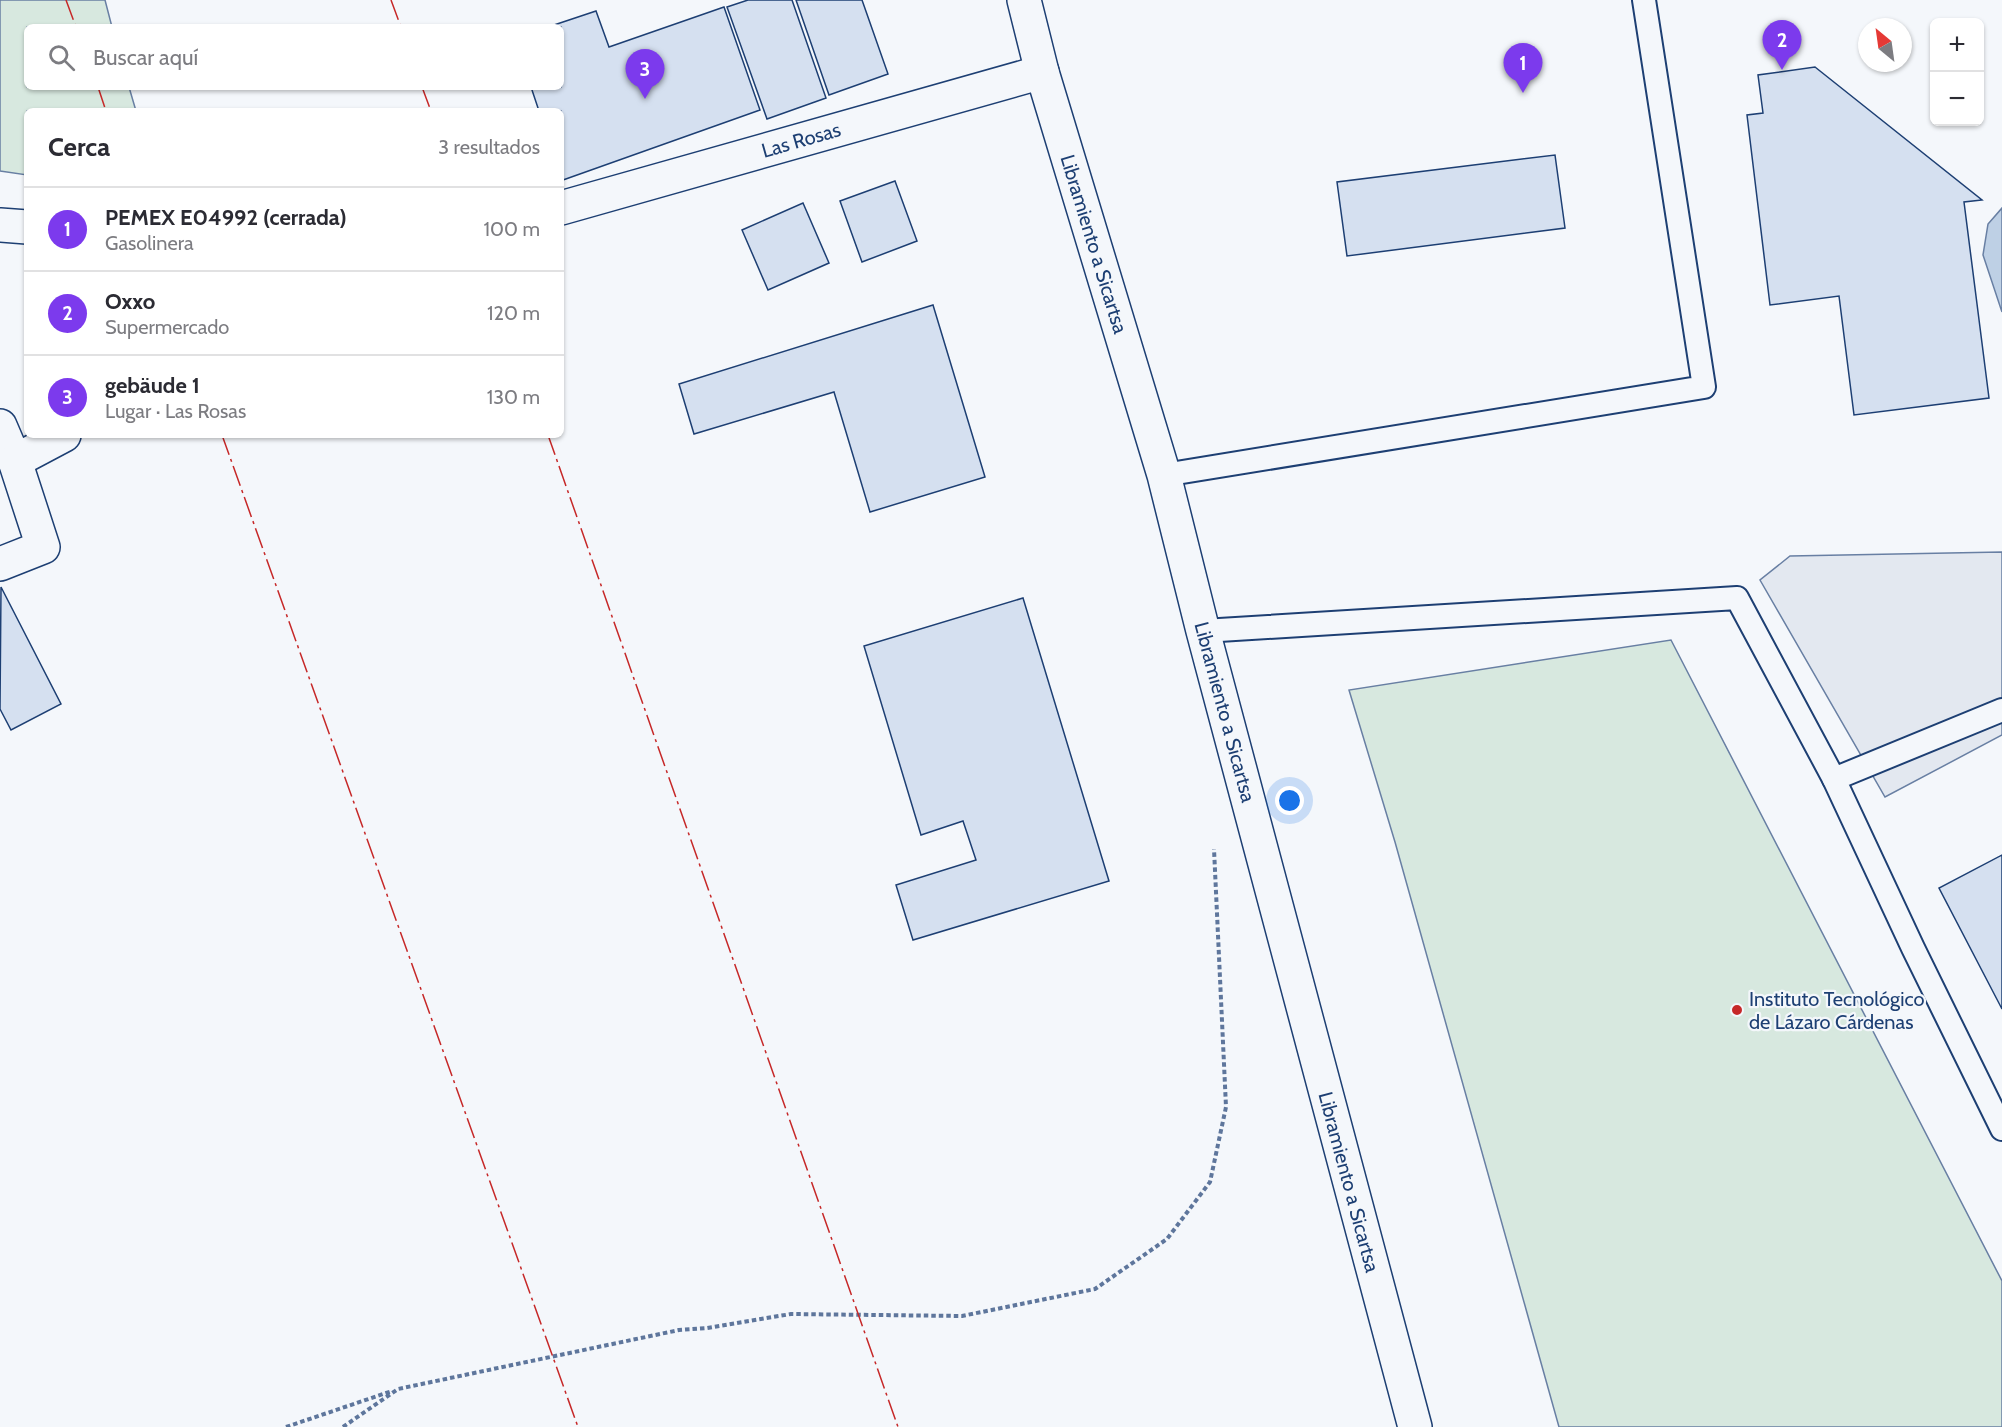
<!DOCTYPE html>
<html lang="es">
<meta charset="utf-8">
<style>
body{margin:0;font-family:Cabin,sans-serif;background:#f2f2f3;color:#2b2b33}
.controls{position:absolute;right:18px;top:18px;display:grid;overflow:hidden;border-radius:9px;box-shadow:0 2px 4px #0004}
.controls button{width:54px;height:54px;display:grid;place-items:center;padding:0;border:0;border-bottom:2px solid #e1e1e2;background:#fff;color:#2b2b33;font:30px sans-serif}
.compass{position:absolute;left:1858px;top:18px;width:54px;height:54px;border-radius:50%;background:#fff;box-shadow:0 2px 4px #0004;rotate:331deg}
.you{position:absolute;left:1290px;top:801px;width:21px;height:21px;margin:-15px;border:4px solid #fff;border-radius:50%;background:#1a73e8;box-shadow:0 0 0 9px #1a73e833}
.badge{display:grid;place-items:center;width:39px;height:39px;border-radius:50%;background:#7c3aed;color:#fff;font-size:20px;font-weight:700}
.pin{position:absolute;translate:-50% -50px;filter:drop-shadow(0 2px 3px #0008)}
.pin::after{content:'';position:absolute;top:32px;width:21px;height:18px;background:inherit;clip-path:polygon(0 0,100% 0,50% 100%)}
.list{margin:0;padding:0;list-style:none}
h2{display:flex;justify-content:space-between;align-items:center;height:78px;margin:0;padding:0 24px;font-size:26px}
h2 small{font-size:20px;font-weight:400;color:#7c7c81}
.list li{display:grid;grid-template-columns:39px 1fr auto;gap:18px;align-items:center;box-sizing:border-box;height:84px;padding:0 24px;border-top:2px solid #e1e1e2}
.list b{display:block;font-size:22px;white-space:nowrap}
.list p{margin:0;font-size:20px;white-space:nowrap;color:#7c7c81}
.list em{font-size:20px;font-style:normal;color:#7c7c81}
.icon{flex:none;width:33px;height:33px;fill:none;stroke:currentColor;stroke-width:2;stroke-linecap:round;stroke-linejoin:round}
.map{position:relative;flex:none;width:2002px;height:1427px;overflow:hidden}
.search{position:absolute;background:#fff;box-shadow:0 2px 4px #0004;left:24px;top:24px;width:540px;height:66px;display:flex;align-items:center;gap:15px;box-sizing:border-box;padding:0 21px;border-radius:9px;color:#7c7c81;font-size:22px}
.panel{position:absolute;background:#fff;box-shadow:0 2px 4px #0004;left:24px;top:108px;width:540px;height:330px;border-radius:9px}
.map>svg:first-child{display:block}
.green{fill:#d7e8df;stroke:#687fa3;stroke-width:1.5}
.parking{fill:#e3e8f0;stroke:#687fa3;stroke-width:1.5}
.water{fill:#bed0e5;stroke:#687fa3;stroke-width:1.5}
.building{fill:#d5e0f0;stroke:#1d3f73;stroke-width:1.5}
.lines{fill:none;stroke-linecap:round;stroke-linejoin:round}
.service-casing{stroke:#1d3f73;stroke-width:26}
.minor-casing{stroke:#1d3f73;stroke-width:36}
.secondary-casing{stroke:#1d3f73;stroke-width:36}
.path{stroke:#5e769c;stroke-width:4;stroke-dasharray:4.5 3;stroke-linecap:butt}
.service{stroke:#f4f7fb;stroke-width:22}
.minor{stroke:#f4f7fb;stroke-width:33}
.secondary{stroke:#f4f7fb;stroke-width:33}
.power{stroke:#c62828;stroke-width:1.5;stroke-dasharray:21 4.5 3 4.5;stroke-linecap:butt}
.poi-dot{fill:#c62828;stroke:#f4f7fb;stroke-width:2}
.labels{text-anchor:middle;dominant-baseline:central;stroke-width:4.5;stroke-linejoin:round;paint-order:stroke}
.street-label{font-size:20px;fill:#1d3f73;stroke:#f4f7fb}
.poi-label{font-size:20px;fill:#1d3f73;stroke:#f4f7fb;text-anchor:start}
</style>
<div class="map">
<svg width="2002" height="1427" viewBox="0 0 2002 1427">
<rect width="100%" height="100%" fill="#f4f7fb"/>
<g class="green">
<path d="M0,0H105L112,27H27V87H129L136,111H27V175L0,171Z"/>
<path d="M1671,640L2002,1281V1427H1559L1395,842L1349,690Z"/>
</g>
<path class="parking" d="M2002,552V735L1885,797L1760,580L1790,556Z"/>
<path class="water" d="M2002,208V312L1983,255L1988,224Z"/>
<g class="building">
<path d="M748,0H792L826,98L767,119L727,7Z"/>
<path d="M796,0H862L888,74L829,95Z"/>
<path d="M724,7L760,110L563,180L561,174V111H539L531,87H561V27H548L596,11L609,47Z"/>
<path d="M1815,67L1982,200L1964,202L1989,398L1854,415L1839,296L1770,305L1747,115L1763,113L1758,75Z"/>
<path d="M1555,155L1565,228L1347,256L1337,182Z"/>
<path d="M895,181L917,241L862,262L840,201Z"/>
<path d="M803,203L829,263L768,290L742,230Z"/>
<path d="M933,305L985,477L870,512L834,392L694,434L679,384Z"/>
<path d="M1,587L61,704L11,730L0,709Z"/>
<path d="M1023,598L1109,881L913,940L896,885L976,860L963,821L921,835L864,646Z"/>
<path d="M2002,855V1009L1939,888Z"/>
</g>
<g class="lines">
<defs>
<g id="service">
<path d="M1164,475L1704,387L1644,0"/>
<path d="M1203,631L1737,598L1834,779"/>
<path d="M2002,710L1834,779L1913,948L2002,1129"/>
</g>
<g id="minor">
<path d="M561,208L1042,72"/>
<path d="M0,225L27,227"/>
<path d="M0,426L15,461L43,547L0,564"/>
<path d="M15,461L64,435"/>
</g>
<path id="secondary" d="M1024,0L1042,72L1164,475L1203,631L1415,1427"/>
</defs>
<use href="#service" class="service-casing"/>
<use href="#minor" class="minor-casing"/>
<use href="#secondary" class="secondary-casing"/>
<g class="path">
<path d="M286,1427L392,1391"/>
<path d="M343,1427L398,1389L679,1330L707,1328L791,1314L962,1316L1095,1289L1167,1239L1210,1182L1226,1107L1214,849"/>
</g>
<use href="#service" class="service"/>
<use href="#minor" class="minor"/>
<use href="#secondary" class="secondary"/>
<g class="power">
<path d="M66,0L76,27"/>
<path d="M391,0L401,27"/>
<path d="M98,87L106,111"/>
<path d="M422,87L431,111"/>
<path d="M222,435L578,1427"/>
<path d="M548,435L898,1427"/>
</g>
</g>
<circle class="poi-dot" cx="1737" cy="1010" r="6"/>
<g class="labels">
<g class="street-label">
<text transform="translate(801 140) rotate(-16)">Las Rosas</text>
<text transform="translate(1094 244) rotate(73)">Libramiento a Sicartsa</text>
<text transform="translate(1225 712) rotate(75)">Libramiento a Sicartsa</text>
<text transform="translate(1349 1182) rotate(75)">Libramiento a Sicartsa</text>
</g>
<g class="poi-label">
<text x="1749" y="999">Instituto Tecnológico<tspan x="1749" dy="23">de Lázaro Cárdenas</tspan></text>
</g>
</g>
</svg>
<div class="controls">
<button>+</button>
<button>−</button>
</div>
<svg class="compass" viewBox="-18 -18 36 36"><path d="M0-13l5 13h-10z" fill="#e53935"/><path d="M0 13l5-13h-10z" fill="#7c7c81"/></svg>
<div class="you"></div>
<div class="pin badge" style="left:1523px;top:93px">1</div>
<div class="pin badge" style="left:1782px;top:70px">2</div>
<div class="pin badge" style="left:645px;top:99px">3</div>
<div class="search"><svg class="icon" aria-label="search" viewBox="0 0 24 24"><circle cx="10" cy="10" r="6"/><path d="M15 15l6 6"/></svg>Buscar aquí</div>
<section class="panel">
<h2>Cerca<small>3 resultados</small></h2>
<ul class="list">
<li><span class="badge">1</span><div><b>PEMEX E04992 (cerrada)</b><p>Gasolinera</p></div><em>100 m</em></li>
<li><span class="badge">2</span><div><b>Oxxo</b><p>Supermercado</p></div><em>120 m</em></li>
<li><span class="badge">3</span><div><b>gebäude 1</b><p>Lugar · Las Rosas</p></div><em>130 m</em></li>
</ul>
</section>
</div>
